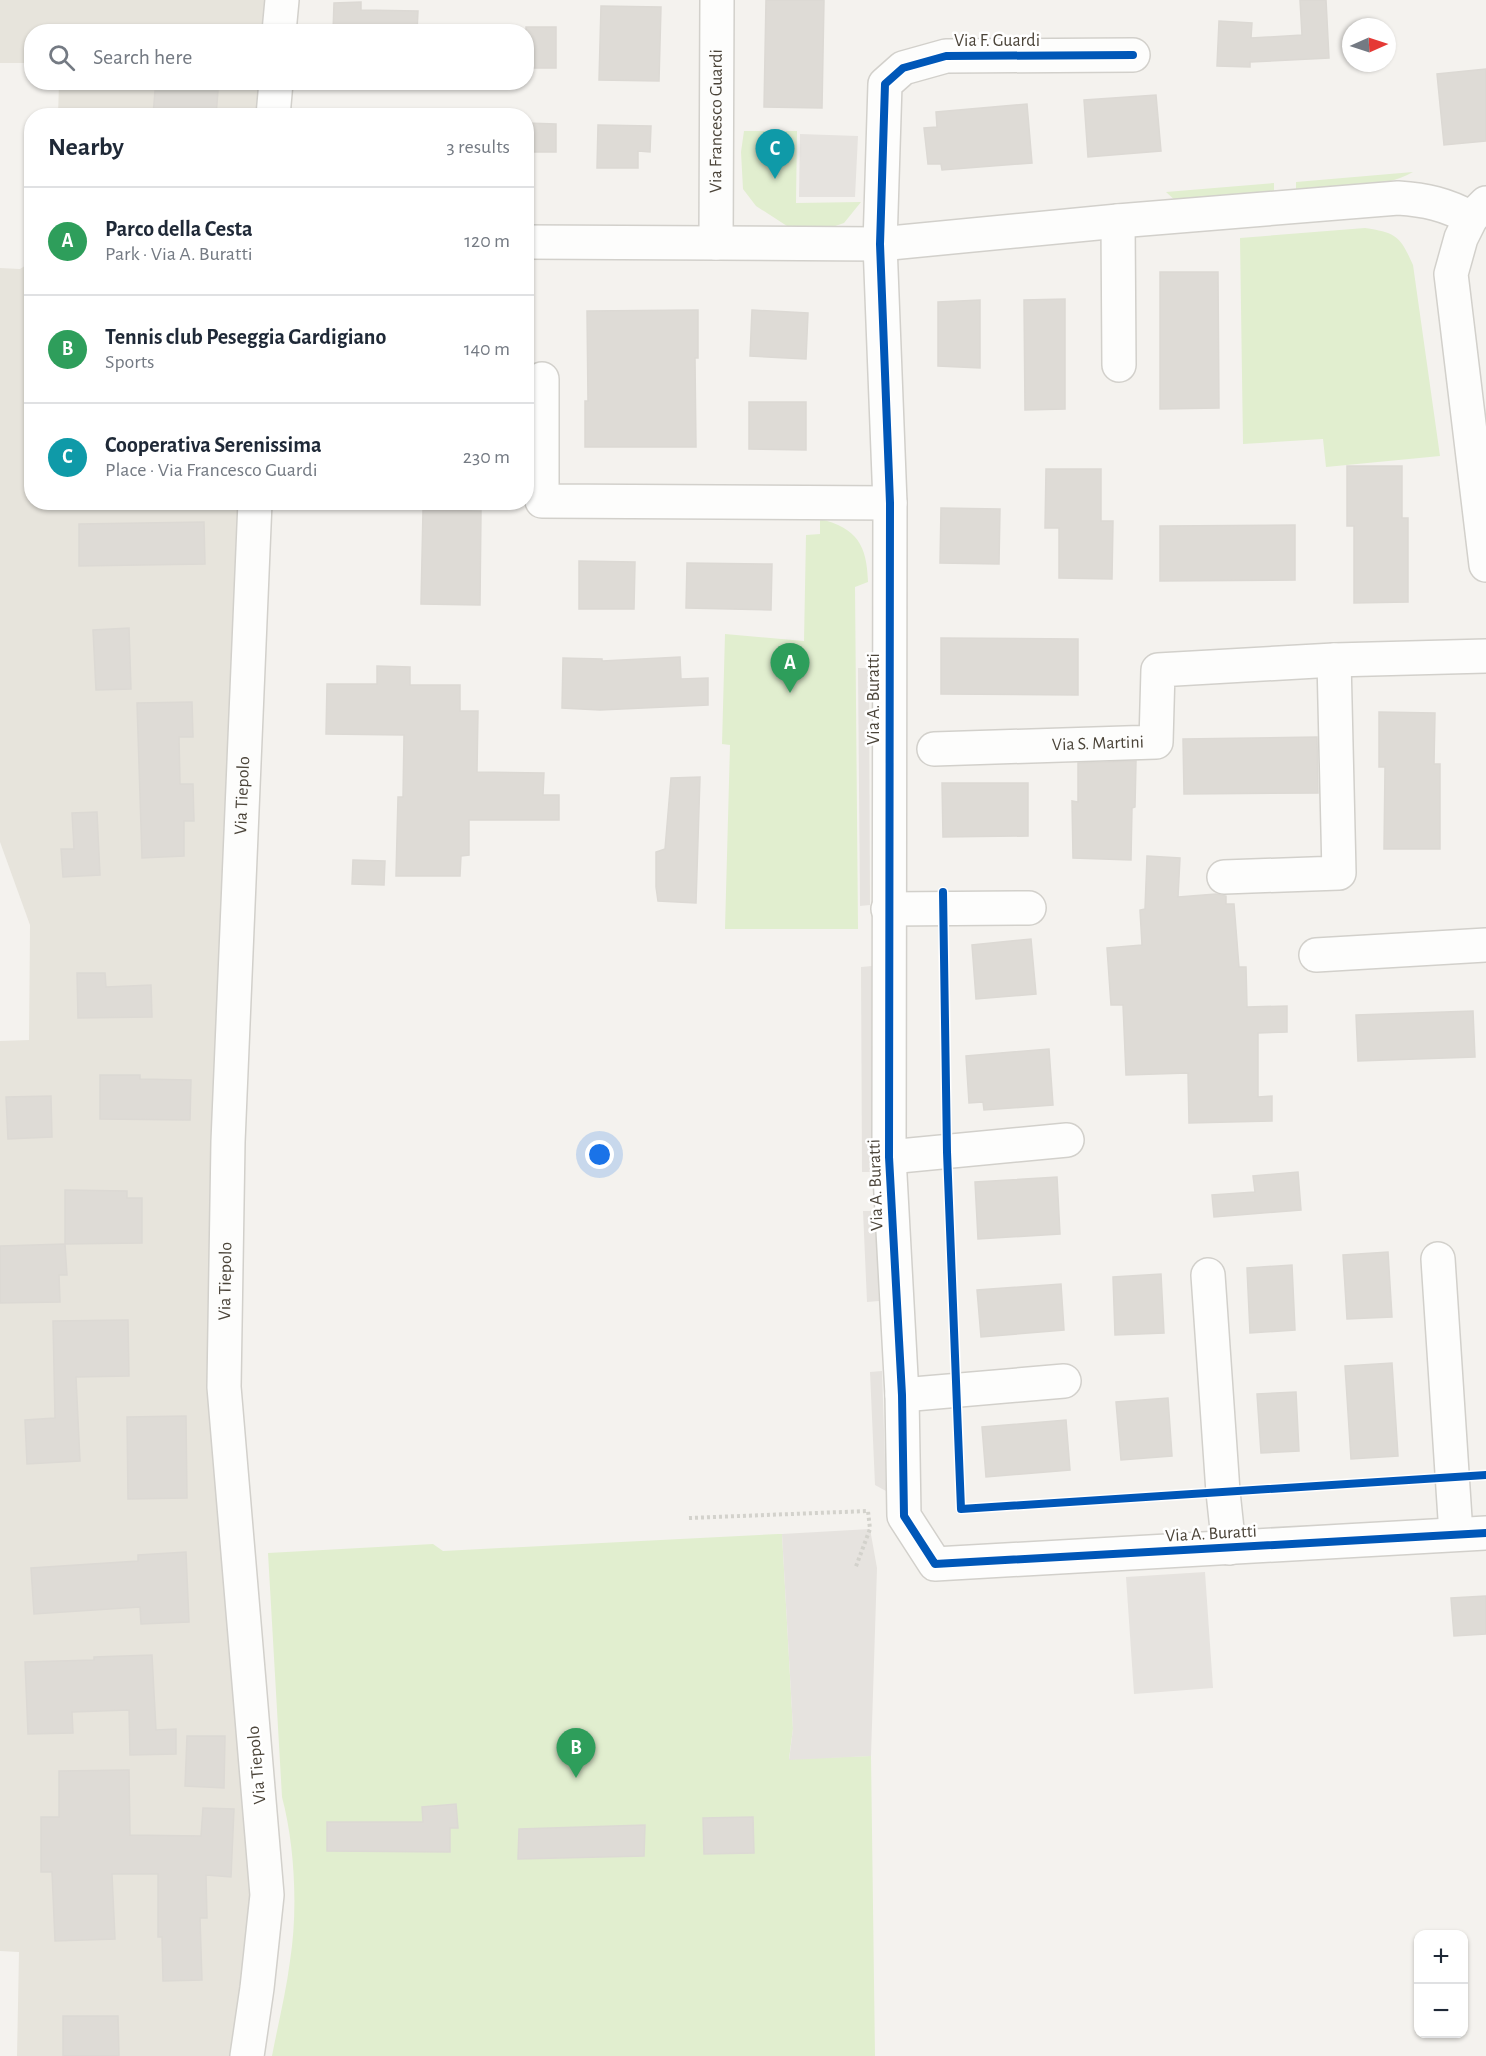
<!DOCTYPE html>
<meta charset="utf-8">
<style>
body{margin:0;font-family:"Alegreya Sans",sans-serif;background:#f6f6f7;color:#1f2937}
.controls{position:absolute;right:18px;bottom:18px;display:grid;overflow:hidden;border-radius:12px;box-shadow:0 2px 4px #0004}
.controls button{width:54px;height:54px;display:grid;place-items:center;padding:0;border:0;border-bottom:2px solid #e0e1e3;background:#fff;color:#1f2937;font:30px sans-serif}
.compass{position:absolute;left:1342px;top:18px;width:54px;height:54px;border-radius:50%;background:#fff;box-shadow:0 2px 4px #0004;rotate:87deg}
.you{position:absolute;left:600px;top:1155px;width:21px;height:21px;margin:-15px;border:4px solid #fff;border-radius:50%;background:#1a73e8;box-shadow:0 0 0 9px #1a73e833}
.badge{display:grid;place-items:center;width:39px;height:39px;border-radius:50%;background:#868178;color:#fff;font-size:20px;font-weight:700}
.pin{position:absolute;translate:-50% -50px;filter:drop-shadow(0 2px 3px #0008)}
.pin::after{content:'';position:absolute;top:32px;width:21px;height:18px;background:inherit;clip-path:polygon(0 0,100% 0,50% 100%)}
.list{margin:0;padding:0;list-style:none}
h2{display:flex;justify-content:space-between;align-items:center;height:78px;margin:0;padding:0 24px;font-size:26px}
h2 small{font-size:20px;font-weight:400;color:#747a83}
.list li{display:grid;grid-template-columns:39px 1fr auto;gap:18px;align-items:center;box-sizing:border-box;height:108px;padding:0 24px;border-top:2px solid #e0e1e3}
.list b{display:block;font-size:22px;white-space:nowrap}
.list p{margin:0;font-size:20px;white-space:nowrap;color:#747a83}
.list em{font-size:20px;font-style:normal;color:#747a83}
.icon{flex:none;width:33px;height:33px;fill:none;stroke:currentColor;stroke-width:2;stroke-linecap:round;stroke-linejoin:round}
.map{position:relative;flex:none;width:1486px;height:2056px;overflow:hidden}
.search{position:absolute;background:#fff;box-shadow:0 2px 4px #0004;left:24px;top:24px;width:510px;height:66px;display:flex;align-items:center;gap:15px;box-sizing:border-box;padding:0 21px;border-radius:24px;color:#747a83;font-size:22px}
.panel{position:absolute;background:#fff;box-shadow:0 2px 4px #0004;left:24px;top:108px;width:510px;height:402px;border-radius:24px}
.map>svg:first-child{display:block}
.residential{fill:#e7e4dc}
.green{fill:#e1eecf}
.parking{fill:#e6e3df}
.building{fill:#dedbd6;stroke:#dcd9d4;stroke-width:1.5}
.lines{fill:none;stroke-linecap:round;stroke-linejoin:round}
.minor-casing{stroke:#d2d0cb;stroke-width:36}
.path{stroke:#d3d2cc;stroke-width:4;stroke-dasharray:3 3;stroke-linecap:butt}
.minor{stroke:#fdfdfc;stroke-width:33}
.cycleway-casing{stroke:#fff;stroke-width:11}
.cycleway{stroke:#0057b8;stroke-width:8}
.labels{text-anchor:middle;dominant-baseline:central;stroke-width:5;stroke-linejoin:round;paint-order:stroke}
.street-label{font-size:18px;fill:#4b4439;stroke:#fff}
</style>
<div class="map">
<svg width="1486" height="2056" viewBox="0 0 1486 2056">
<rect width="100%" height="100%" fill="#f4f2ee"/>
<g class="residential">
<path d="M0,0H276L273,31L32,32L31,63H0Z"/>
<path d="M59,83H269L266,115L58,116Z"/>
<path d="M31,262L32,502L245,503L223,1114L254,1924L234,2056H17L19,1952L0,1951V1041L29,1040L30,925L0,842V268L20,269Z"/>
</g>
<g class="green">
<path d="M744,131H797L796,203L861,202L844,223L818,232L787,226L756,206L743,189L741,152Z"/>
<path d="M1413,172C1380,190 1334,189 1296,194V182Z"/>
<path d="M1274,183V194L1177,202L1166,192Z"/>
<path d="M1365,228C1397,233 1400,236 1413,265L1440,456L1326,467L1323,439L1243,444L1240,238Z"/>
<path d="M820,519C857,528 867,545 868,582L855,587L858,929H725L730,745L722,744L725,634L804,641L806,535L820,534Z"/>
<path d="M778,1534H782L793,1729L789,1759L871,1756L875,2056H272C278,2024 286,1993 290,1961C298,1911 295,1846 282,1797L268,1553L433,1544L443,1551Z"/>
</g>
<g class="parking">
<path d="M800,134L858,136L855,197H799Z"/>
<path d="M858,668H869L870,905L860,906Z"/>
<path d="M872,966L873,1172H862L861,967Z"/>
<path d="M863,1211H875L879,1301L867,1302Z"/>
<path d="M882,1371L886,1491L875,1485L870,1372Z"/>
<path d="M870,1529L877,1568L871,1756L789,1760L793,1729L782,1534Z"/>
<path d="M1205,1572L1213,1688L1134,1694L1126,1577Z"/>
</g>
<g class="building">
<path d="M766,0H824L822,108L764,107Z"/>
<path d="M1300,0H1326L1329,58L1250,62V67L1217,66L1219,21L1252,23L1251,38L1302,35Z"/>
<path d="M361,2V10L418,11L417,32H333L334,3Z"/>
<path d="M601,6L661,7L659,81L599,80Z"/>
<rect x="526" y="27" width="30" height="41"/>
<path d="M1486,69V141L1444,145L1437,74Z"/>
<path d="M155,91H218L216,116H153Z"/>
<path d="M1156,95L1161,151L1088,157L1084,100Z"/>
<path d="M1027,104L1032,163L942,170L941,164H928L924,128L937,127L936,112Z"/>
<path d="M526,123L556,124V152H526Z"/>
<path d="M598,125L651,126L650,152L638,151V168H597Z"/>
<path d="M1160,272H1218L1219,408L1160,409Z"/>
<path d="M1065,299V409L1025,410L1024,300Z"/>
<path d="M980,300V368L938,366V302Z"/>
<path d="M698,310V358H695L696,447H585V401H588L587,311Z"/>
<path d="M752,310L808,313L806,359L750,356Z"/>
<path d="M749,402H806V450L749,449Z"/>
<path d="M1347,466H1402V518H1408V602L1354,603V526H1347Z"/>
<path d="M1046,469H1101V521H1113L1112,579L1059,578V528H1045Z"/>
<path d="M941,508L1000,509L999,564L940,563Z"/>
<path d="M423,510L481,511L480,605L421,604Z"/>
<path d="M204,522L205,564L79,566V524Z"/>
<path d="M1295,525V580L1160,581V526Z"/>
<path d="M579,561L635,562L634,609H579Z"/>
<path d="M687,563L772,564L771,610L686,608Z"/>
<path d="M129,628L131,689L96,690L93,630Z"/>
<path d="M941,638L1078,639V695L941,694Z"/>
<path d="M680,657L681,679L708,678V705L600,710L562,708L563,658L602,659V661Z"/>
<path d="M377,666L410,667V685H460V711H478L477,772L544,773L543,795H559V820H469V855L461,856L460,876H396L398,797H403L404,735L326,734L327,684H377Z"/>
<path d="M192,702L193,737H179L180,784H193L194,821H184V856L142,858L137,703Z"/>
<path d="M1379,712L1435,713L1434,764H1440V849H1384L1385,767H1379Z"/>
<path d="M1317,737L1318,793L1184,794L1183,739Z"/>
<path d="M1136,761L1135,807L1132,808L1131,860L1073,858L1072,801L1078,802V763Z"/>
<path d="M700,777L696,903L658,901L656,887V852L665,849L671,778Z"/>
<path d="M942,783H1028V836L943,837Z"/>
<path d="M97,812L100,875L63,877L61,849H74L72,813Z"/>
<path d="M1147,856L1180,858L1178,897L1216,894L1226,896V904H1234L1239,967H1246L1247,1007L1287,1006V1032L1258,1033V1097L1272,1096V1121L1189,1123L1188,1073L1126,1075L1123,1005H1111L1107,948L1142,945L1140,910L1145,909Z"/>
<path d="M353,860L385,861L384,885L352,884Z"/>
<path d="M1031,939L1036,994L976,999L972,945Z"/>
<path d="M77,973H105L106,987L151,985L152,1017L78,1018Z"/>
<path d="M1473,1011L1475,1057L1358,1061L1356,1015Z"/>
<path d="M1049,1049L1053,1105L984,1110L983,1102L969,1103L966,1056Z"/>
<path d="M100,1075H140V1079L191,1080L190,1120L100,1119Z"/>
<path d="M51,1096L52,1137L8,1139L6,1097Z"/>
<path d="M1298,1172L1301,1210L1214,1217L1212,1195L1255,1192L1253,1176Z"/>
<path d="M1057,1177L1060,1234L978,1239L975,1182Z"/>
<path d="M65,1190L127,1191V1198H142V1243L65,1244Z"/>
<path d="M65,1244L67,1275H59L60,1302L0,1303V1246Z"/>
<path d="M1388,1252L1392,1317L1347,1319L1343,1255Z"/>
<path d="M1292,1265L1295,1330L1250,1333L1247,1268Z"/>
<path d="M1161,1274L1164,1333L1115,1335L1113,1277Z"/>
<path d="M1061,1284L1064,1330L981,1337L977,1290Z"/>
<path d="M128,1320L129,1376L76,1377L80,1461L27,1464L25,1420L55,1418L53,1321Z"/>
<path d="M1392,1363L1398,1456L1351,1459L1345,1366Z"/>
<path d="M1296,1392L1299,1451L1261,1453L1257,1394Z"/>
<path d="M1168,1398L1172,1456L1121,1460L1116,1402Z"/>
<path d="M186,1416L187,1498L128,1499L127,1417Z"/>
<path d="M1066,1420L1070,1470L986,1477L982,1427Z"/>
<path d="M186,1552L189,1622L141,1624L140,1607L34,1614L31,1568L138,1561V1555Z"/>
<path d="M1486,1596V1634L1454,1636L1451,1598Z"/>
<path d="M152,1655L156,1730L176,1729V1754L130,1755L129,1710L72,1712L73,1733L28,1734L25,1662L94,1660V1657Z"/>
<path d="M187,1736H225L224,1788L185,1786Z"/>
<path d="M129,1770L130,1835L201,1836L203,1808L234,1809L231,1877L206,1875L207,1918H200L202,1980L163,1981L162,1937H158V1874H112L115,1939L55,1941L52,1872H41V1817H59V1771Z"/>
<path d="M456,1804L458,1828H450V1852L327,1851V1822H423L422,1807Z"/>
<path d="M753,1817L754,1853L704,1854L703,1818Z"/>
<path d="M645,1825L644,1856L518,1859L519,1829Z"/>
<path d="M63,2016H118L119,2056H63Z"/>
</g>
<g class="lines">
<defs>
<g id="minor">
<path d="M279,32L282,0"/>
<path d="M1133,55L946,56L903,68L885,84L880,244L890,503L889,1157L902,1395L904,1516L935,1564L1486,1533"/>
<path d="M273,116L276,82"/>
<path d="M1486,203L1471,218L1461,238L1451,274L1486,565"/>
<path d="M1118,221L1119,365"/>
<path d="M526,242L880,244L1118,221L1398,198C1426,200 1445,204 1471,218"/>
<path id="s1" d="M716,243L717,0"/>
<path d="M542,379V501L890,503"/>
<path id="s2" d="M934,749L1156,742L1158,670L1334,660L1486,656"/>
<path d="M1224,877L1339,873L1334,660"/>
<path d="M888,909L1029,908"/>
<path d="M1316,955L1486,945"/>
<path d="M889,1157L1067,1140"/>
<path d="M1438,1259L1456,1534"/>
<path d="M1208,1275L1223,1492L1229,1548"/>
<path d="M902,1395L1064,1381"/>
<path id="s3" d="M247,2056L257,1988L267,1895L224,1387L228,1142L255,502"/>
</g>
</defs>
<use href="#minor" class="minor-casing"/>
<path class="path" d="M689,1518L868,1511L870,1529L855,1569"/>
<use href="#minor" class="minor"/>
<defs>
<g id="cycleway">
<path d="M1133,55L946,56L903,68L885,84L880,244L890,503L889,1157L902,1395L904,1516L935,1564L1486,1533"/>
<path d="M943,892L947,1152L961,1509L1486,1475"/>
</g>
</defs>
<use href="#cycleway" class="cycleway-casing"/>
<use href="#cycleway" class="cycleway"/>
</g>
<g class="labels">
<g class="street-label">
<text x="997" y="41">Via F. Guardi</text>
<text stroke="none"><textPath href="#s1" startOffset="122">Via Francesco Guardi</textPath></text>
<text transform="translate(874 699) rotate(-90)">Via A. Buratti</text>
<text stroke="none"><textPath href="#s2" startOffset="164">Via S. Martini</textPath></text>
<text stroke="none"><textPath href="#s3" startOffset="1264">Via Tiepolo</textPath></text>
<text transform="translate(876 1185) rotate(-92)">Via A. Buratti</text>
<text stroke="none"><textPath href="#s3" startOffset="778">Via Tiepolo</textPath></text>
<text transform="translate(1211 1534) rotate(-3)">Via A. Buratti</text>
<text transform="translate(257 1765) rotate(-95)">Via Tiepolo</text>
</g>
</g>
</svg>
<div class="controls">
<button>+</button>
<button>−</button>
</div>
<svg class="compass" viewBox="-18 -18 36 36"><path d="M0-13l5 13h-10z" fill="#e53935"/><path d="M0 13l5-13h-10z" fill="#747a83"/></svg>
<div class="you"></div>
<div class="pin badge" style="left:790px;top:693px;background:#2e9e5b">A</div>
<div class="pin badge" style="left:576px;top:1778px;background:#2e9e5b">B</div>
<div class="pin badge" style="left:775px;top:179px;background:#0f9aa8">C</div>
<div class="search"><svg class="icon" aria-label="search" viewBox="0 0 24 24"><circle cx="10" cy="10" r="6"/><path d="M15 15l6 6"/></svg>Search here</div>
<section class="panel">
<h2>Nearby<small>3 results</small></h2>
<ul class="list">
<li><span class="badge" style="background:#2e9e5b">A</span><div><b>Parco della Cesta</b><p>Park · Via A. Buratti</p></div><em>120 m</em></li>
<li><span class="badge" style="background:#2e9e5b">B</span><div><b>Tennis club Peseggia Gardigiano</b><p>Sports</p></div><em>140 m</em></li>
<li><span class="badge" style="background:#0f9aa8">C</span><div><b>Cooperativa Serenissima</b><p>Place · Via Francesco Guardi</p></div><em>230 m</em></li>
</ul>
</section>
</div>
